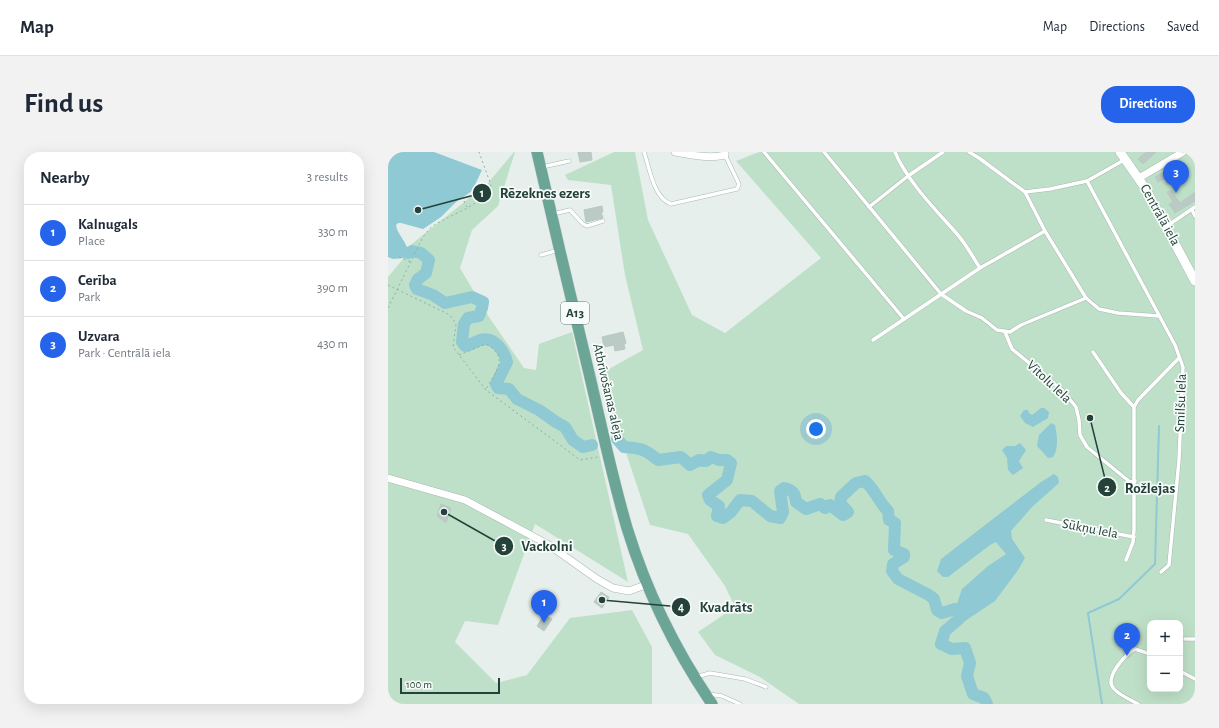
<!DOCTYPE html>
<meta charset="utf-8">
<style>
body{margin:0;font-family:"Alegreya Sans",sans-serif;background:#f2f2f3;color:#1f2937}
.controls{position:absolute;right:12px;bottom:12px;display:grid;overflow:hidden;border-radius:8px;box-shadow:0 4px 16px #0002}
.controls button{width:36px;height:36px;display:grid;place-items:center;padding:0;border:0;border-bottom:1px solid #e0e1e3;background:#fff;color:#1f2937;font:20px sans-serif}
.scale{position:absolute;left:12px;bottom:10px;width:100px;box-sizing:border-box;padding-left:4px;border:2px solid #24423a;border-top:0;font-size:11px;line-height:14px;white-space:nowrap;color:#24423a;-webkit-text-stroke:3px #f7fbf9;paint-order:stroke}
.you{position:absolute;left:428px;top:277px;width:14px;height:14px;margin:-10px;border:3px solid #fff;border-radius:50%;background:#1a73e8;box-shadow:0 0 0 6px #1a73e833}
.badge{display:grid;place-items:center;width:26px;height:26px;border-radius:50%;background:#2563eb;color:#fff;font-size:13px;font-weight:700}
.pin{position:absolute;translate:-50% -33px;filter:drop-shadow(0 1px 2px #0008)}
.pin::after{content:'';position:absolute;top:21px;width:14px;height:12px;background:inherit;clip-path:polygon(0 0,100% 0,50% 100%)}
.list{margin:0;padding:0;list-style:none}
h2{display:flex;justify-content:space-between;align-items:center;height:52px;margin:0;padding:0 16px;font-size:17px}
h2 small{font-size:13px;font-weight:400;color:#747a83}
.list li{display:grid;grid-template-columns:26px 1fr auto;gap:12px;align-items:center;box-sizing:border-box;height:56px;padding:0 16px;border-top:1px solid #e0e1e3}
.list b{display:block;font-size:15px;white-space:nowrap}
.list p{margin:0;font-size:13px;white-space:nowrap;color:#747a83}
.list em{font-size:13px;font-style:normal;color:#747a83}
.map{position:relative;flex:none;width:807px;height:552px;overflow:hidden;border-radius:16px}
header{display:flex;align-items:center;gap:24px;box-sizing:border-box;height:56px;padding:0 20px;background:#fff;border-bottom:1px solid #e0e1e3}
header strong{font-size:19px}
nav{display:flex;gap:22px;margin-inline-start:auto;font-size:14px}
.intro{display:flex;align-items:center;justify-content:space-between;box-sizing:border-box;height:96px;padding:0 24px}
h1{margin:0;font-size:28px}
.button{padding:10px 18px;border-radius:16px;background:#2563eb;color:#fff;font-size:14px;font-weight:700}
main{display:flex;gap:24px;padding:0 24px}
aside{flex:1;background:#fff;border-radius:16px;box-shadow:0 4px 16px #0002}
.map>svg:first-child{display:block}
.green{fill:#bfe0c8;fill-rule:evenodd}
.water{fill:#8ec9d4}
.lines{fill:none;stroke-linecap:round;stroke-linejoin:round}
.stream{stroke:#8ec9d4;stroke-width:2}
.river{stroke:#8ec9d4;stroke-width:12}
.building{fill:#bbcac4;stroke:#b8c9c2}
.lane-casing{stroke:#a8b8b2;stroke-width:4.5}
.street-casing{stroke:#a8b8b2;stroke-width:8}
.secondary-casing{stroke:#a4bbb3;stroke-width:10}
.primary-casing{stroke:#c2cac8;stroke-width:12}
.path{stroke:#86b3a5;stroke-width:1;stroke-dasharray:2 3;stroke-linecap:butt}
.lane{stroke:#fff;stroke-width:3.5}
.street{stroke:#fff;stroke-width:7}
.secondary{stroke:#fff;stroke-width:9}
.primary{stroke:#6aa596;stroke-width:11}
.labels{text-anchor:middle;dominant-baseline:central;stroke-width:3.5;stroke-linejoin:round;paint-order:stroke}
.shield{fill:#f7fbf9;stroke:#637a73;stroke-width:1}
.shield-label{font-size:13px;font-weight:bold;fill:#24423a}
.street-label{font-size:14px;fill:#24423a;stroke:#f7fbf9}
.leader{fill:none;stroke:#24423a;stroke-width:1.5}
.callout-dot{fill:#24423a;stroke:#f7fbf9;stroke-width:1.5}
.mark-label{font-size:12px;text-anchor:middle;font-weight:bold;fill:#fff}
.callout-label{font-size:15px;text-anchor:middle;font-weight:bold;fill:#24423a;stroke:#f7fbf9;stroke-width:3.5;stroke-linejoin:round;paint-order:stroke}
</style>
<header>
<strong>Map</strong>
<nav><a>Map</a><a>Directions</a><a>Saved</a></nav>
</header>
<div class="intro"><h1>Find us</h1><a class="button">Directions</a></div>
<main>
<aside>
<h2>Nearby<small>3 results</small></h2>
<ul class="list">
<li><span class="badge">1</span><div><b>Kalnugals</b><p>Place</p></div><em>330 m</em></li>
<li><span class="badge">2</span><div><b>Cerība</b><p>Park</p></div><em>390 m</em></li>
<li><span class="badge">3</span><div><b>Uzvara</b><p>Park · Centrālā iela</p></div><em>430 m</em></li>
</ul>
</aside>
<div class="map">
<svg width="807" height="552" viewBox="0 0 807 552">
<rect width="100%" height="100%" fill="#e6efeb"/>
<g class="green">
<path d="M126,0H127L110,54L84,78L72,116L101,165L136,216L148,218L151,192L184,180L240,430L147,372L110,473L77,469L67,490L108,531L139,523L182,466L244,458L264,495V552H0V125L20,101V95L100,31Z"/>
<path d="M226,0H247L260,68L304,163L337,181L433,106L348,9L371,0H807V552H411L372,525L327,503L310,480L347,455L337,434L300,382L262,373L212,222L255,198L237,123L223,33L180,28L177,23ZM762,471H792V537H762Z"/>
</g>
<g class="water">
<path d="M0,0H46L94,18L84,39L68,50L53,65L35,77L13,71H10L8,73C9,83 20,90 20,101L16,106L5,107L0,105Z"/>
<path d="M653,256H656L661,260L660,266L645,275L637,271L632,264L636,258H640L641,261L644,263Z"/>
<path d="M663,271L667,273C669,283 671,297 665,305L660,306L649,294L651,283Z"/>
<path d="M632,291L638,298L631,309L635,316L625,323L620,318L619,306L614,298L618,294H627Z"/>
<path d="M666,322L670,325L671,331L644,355L623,379L624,387L637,406L630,418L607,449L577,469L571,467L573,461L567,457L574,437L600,414L618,402L608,390L602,393L560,425H555L549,419L553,407L653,330Z"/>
</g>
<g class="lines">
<path class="stream" d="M714,552L700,461L731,447L767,412L771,274"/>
<g class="river">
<path d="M20,101L24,99L33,101L41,108L38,121L30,127L27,133L29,137L45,143L57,151L84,145L95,150L94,156L91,164L80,166L76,172L74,190L77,194C83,193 87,190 92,188C106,184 116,198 119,210L108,232L110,236L121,237L129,247L151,258L168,270L177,275L185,288L195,295L204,293"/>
<path d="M229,287L236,295C252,296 257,297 270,308L293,305L302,313L311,308L318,309L323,305L331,308H339L343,311L339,328L320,343L322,348L331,354L329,364L335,366L343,360L352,348L364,349L382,364L392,366L395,360L392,339L396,336C405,338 407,341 408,350L418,357L432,352L437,356L442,353L455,363L460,360L452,351L453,345L468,331L477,329C488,339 490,349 500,359L501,368L507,371L506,398L516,402V405L505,412L504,419L510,427L541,443L546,447L549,458L554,461L567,457L573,461L571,467L557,479L553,492L564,497L577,496L582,511L579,524L585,542L596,546L599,552"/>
</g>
</g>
<g class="building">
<path d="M190,0H203L204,8L192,10Z"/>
<path d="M758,0H768L755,12L750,7Z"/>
<path d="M788,13L791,19L770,30L767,25Z"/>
<path d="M783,38L792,51L807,40V49L787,61L781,52L785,50L779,40Z"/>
<path d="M214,54L215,60H213L215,66L198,70L196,58Z"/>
<path d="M235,180L238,191L236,192L237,197L227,199L226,193L216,195L214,185Z"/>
<path d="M53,352L63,356L58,371L49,364Z"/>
<path d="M213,440L221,445L214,456L206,450Z"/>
<path d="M156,463L164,467L156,479L149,474Z"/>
</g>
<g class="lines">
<defs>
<g id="lane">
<path d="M256,0C262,17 265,45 283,52L349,37L351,32L337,3"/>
<path d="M376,0L516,167"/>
<path d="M436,0L553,142L578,159L594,166L609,178L622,180L633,173L698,146"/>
<path d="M507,0C519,29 548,58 569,82C578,92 584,104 592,116"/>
<path d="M581,0L591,6L637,40L662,37L699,29L736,8"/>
<path d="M154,15L181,9"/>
<path d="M699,29L787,193L795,215L791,308L781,413L773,420"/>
<path d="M637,40L657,79L698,146L711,157L730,161L771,164"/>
<path d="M481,55L520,24L555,0"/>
<path d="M804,58L807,64"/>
<path d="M165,62L182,58L195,72L199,74L215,69"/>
<path d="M779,74L807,55"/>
<path d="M153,103L171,98"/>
<path d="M617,180L624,197L674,238L688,255L691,268L692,283L699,295L742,330L747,329"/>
<path d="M485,188L592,116L657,79"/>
<path d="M705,200L733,241L746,255"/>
<path d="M658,368L746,385"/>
<path d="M738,408L745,390L746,378V255L750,248L791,206"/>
<path d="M797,487H807"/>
<path d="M792,519L807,527"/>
<path d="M308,525L322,521L357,527L378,535"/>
<path d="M321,542L334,544L352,552"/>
<path d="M750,552C743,548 731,543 726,537C715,526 738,502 747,497L762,502"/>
</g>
<g id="street">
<path d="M287,0C303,3 320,7 337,3V0"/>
<path d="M751,26L795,0"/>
<path d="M0,326L77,348L161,393L209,427L225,436L241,439L260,432"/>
</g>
<path id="secondary" d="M732,0L757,36L807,129"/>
<path id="primary" d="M149,0C166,74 183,147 201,221C213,272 224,325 239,376C258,438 288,499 324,552"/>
</defs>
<use href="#lane" class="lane-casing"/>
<use href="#street" class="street-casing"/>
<use href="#secondary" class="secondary-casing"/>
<use href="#primary" class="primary-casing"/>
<g class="path">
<path d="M76,49L79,55"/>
<path d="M11,105L23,110"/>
<path d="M0,133L62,163L68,172L65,195L98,238L192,308L210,305"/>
<path d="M0,156L35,85C39,80 42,75 48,72C64,62 97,52 103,33L91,0"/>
<path d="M71,203L98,192C122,205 108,219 98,237"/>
</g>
<use href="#lane" class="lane"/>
<use href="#street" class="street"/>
<use href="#secondary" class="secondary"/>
<use href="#primary" class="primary"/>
</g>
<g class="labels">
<rect class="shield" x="173" y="150" width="28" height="22" rx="3"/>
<g class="shield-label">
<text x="187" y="161">A13</text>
</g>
<g class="street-label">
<text transform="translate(772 63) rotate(61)">Centrālā iela</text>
<text transform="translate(661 230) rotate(43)">Vītolu Iela</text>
<text transform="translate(220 240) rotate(77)">Atbrīvošanas aleja</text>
<text transform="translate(793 251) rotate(-88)">Smilšu Iela</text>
<text transform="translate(702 377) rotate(11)">Sūkņu Iela</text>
</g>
</g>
<path class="leader" d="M30 58L94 41M702 266L719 335M56 360L116 394M214 448L293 455"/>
<g class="callout-dot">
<circle cx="30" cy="58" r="4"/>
<circle cx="702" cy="266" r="4"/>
<circle cx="56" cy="360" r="4"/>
<circle cx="214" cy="448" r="4"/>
<circle cx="94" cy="41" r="10"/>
<circle cx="719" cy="335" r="10"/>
<circle cx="116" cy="394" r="10"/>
<circle cx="293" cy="455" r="10"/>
</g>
<g class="mark-label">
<text x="94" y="45">1</text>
<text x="719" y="340">2</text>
<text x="116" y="398">3</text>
<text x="293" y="459">4</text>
</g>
<g class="callout-label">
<text x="157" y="46">Rēzeknes ezers</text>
<text x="762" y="341">Rožlejas</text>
<text x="159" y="399">Vackolni</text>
<text x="338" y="460">Kvadrāts</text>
</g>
</svg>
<div class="controls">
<button>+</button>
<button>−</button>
</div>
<div class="scale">100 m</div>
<div class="you"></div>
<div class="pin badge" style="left:156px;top:471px">1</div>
<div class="pin badge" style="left:739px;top:504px">2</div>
<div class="pin badge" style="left:788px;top:41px">3</div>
</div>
</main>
